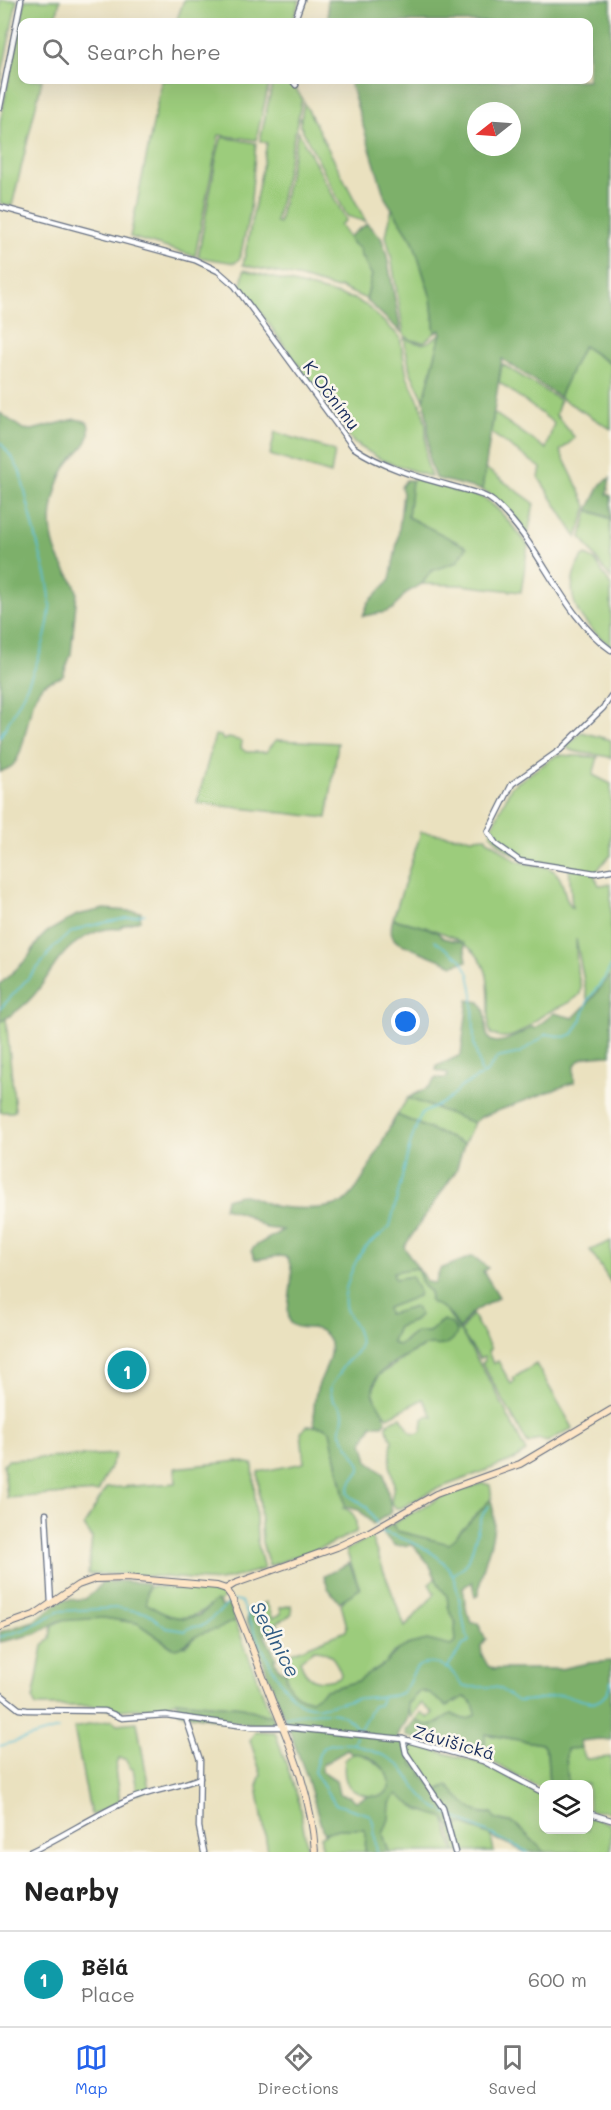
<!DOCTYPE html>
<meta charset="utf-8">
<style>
body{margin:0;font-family:Mali,sans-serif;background:#f2f2f2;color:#222}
.controls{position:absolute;right:18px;bottom:18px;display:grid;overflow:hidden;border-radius:12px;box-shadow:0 6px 24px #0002}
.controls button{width:54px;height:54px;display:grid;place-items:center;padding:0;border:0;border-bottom:2px solid #e0e0e0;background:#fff;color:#222;font:30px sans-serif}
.compass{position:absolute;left:467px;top:102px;width:54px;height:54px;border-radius:50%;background:#fff;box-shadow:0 6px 24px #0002;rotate:253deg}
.you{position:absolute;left:406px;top:1022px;width:21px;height:21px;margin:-15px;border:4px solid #fff;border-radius:50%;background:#1a73e8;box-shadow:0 0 0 9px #1a73e833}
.badge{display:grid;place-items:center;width:39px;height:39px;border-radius:50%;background:#2563eb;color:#fff;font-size:20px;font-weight:700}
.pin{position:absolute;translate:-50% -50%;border:3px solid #fff;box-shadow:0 2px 6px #0006}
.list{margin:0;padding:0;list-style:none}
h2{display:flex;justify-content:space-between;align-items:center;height:78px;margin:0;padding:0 24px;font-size:26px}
h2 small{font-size:20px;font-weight:400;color:#767676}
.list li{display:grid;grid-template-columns:39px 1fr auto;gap:18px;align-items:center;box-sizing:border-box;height:96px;padding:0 24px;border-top:2px solid #e0e0e0}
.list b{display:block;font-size:22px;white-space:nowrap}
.list p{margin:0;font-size:20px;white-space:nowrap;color:#767676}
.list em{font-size:20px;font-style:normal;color:#767676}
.icon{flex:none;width:33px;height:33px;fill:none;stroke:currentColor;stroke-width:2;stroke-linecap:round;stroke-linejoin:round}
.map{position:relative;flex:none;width:611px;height:1852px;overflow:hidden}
.search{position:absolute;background:#fff;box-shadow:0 6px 24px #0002;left:18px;right:18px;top:18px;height:66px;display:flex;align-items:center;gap:15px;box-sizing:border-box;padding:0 21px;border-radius:12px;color:#767676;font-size:22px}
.sheet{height:174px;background:#fff}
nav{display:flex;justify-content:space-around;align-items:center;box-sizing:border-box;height:84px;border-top:2px solid #e0e0e0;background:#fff;font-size:16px;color:#767676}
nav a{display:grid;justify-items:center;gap:3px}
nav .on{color:#2563eb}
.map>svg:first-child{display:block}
.green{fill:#9ccc7b;stroke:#5c7e6c;stroke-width:1.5;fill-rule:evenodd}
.forest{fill:#7db06b;stroke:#4c7064;stroke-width:1.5;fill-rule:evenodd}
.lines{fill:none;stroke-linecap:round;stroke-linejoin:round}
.stream{stroke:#5bc0d8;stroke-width:1.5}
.street-casing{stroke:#636d80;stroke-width:7}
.secondary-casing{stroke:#636d80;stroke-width:8}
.street{stroke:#fff;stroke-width:4.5}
.secondary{stroke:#fde5c5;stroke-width:6}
.labels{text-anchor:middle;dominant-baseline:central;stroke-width:5;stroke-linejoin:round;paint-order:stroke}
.street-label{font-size:18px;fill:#1b2f5e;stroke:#fbf7ec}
.water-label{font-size:20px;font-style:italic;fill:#2e5a83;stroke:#fbf7ec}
</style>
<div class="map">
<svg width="611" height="1852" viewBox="0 0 611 1852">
<rect width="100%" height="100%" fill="#fbf7ec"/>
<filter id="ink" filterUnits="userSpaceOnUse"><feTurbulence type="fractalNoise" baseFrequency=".0167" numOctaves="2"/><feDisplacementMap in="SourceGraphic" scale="12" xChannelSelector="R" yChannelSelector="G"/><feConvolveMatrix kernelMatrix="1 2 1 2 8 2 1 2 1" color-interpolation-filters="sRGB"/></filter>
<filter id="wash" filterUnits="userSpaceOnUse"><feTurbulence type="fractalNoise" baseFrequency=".008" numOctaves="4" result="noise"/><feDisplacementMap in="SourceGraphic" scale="24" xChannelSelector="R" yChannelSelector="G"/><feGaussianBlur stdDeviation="1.35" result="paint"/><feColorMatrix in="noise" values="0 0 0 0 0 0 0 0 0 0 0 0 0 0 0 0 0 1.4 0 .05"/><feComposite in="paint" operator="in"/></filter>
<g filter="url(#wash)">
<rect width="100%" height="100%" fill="#eae1bf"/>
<g class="green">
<path d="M0,0H17L0,83Z"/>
<path d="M25,0H60L55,22H22V80H42L12,206L0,203V122Z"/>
<path d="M184,0H300L292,22H176Z"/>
<path d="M162,80H270L256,140L219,135L195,256L130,237Z"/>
<path d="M273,80C291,80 294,84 302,99L276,222L279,223L298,131L346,220L340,225L353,244L361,249L366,265L372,275L366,299L339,287L338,289L301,278L243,265L267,143L260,141Z"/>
<path d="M304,102L366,222L347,216L300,125Z"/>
<path d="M223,137L256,143L250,211L240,258L235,263L198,257L217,154L221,139Z"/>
<path d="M392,208L413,241L431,298L435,333L424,342L411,340L404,335L391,256L386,236Z"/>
<path d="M244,270L354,299L367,306L400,337L407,376L422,408L426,425V460L431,477L382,460L359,446V444L354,443L241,285Z"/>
<path d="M441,333L424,400L410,371L404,338C423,346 426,346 441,333Z"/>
<path d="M583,346L611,365V429L559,397Z"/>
<path d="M502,364L560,400L556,415L575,438L560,451L587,506L577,538L539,478L541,468L491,433L494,413L546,449L554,423L499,382Z"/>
<path d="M275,432L335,451L331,474L270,455Z"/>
<path d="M485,468L534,503L528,535L490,494L482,490Z"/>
<path d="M418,479L450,488L453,491C462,493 473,493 481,497C497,504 516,531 528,545L521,592L461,585L422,584L431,571L457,562L408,517L412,480Z"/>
<path d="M588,510L610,519L611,579L581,537Z"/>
<path d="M586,555L595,560L611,586V646C587,628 566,606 574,575C577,567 578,559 586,555Z"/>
<path d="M582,732L611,740V758C597,753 581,755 568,749L567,746Z"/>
<path d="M215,735L221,736L223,740L229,738L242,741L241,748L246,752H266L276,740L338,743L327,818L197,803Z"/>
<path d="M557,755L598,757L593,775L611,784V856L607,858L594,875L599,885L610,884L611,887V975L588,1003L576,939L577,971L581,987L580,994C571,1004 558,1007 547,1013C529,1022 516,1046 491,1034L489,1028C488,1010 491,989 486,972C475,935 424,927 393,919L421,832L472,838L486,837L487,840C499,844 506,857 518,861C530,866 549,864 557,874C566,885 563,898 572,908L569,866C539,862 510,861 491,834V830L511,787Z"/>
<path d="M6,1018L15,1110L13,1112H0V1022Z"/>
<path d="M408,1098L474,1123L464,1144L397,1115Z"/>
<path d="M611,1241V1283L590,1250Z"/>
<path d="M417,1268L423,1286L430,1292L431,1297L430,1300L433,1304L441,1305L445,1308L460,1332L472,1314L491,1349L488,1351L493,1364L498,1361L511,1384L515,1381L513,1378L536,1364L573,1428L547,1442L538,1439L528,1444L482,1363L485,1361L484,1357L480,1359L461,1332L493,1386L526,1452L515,1459L432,1491L401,1508H396L391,1502L394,1485L390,1464L392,1440C384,1426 384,1422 401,1417L411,1433L417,1434L422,1431L423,1419L427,1416L433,1417L423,1399L388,1417L379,1408L373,1391L378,1376L415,1351L428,1345H441L438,1323L432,1331L408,1337L400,1345L394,1344L392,1341L398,1327L414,1321V1307L390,1315L386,1311L387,1308L418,1296L405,1277L395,1280L393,1272Z"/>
<path d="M307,1426L325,1427L330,1431C335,1457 342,1481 345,1507L343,1508C355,1511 357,1522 356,1532L326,1546L269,1566L262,1542L258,1472L304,1463L301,1432Z"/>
<path d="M116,1454L98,1492L7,1498L4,1464L8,1460Z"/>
<path d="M238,1461L253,1464L257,1540L264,1569L220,1581L122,1574H88L92,1538L84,1526L106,1488L176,1483L175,1468Z"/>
<path d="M483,1483L490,1485L492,1498L449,1544L397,1531L392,1524L443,1496Z"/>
<path d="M371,1537L405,1627L433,1596L434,1593L429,1584L435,1578L447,1596L449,1610L455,1620L456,1641L451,1646L410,1644L393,1653L385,1663L358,1681L323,1692L313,1700C283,1698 283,1672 291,1653L346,1631L347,1627L341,1604L348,1595L360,1589L346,1550ZM314,1650C330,1650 336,1660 341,1674L340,1677C321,1684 306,1683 300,1660Z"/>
<path d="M153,1586C171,1591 214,1586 224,1597L219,1603L216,1601C191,1623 174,1622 146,1603V1596L149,1587Z"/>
<path d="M266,1602L273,1618L281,1614L280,1608L291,1605L292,1613L288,1617L277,1622L280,1630L279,1636L276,1634L269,1636L262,1631L252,1611Z"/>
<path d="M104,1618L137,1623L171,1647L186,1646C192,1638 202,1630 212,1629C217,1629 216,1631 221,1627C227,1624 229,1622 235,1621L271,1715H265L243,1707L176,1701L162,1707L119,1710L93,1706H36L33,1700L43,1646L50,1639L52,1626C65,1615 88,1618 104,1618Z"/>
<path d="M420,1691L455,1703L464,1697C472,1700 476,1708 475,1715C466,1722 462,1719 453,1714C440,1722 429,1730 415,1720L421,1712L428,1718L433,1713L421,1703L411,1718L407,1704Z"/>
<path d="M112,1720L117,1724L137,1722L149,1789L138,1794L133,1769L130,1768L125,1759L119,1758C110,1768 121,1789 119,1802L93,1815L91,1814L89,1806L74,1728Z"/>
<path d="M255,1731L275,1732L298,1798L308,1852H268L257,1786L261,1774L250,1740Z"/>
<path d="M484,1734L542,1744L547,1752L549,1784H544L543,1788L537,1786L487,1759Z"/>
<path d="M404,1742L484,1764L486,1767L488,1766L543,1796L544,1830H588L589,1816L611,1824V1852H545L514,1823L495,1819L492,1813C473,1816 456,1797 442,1787L436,1793L414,1766Z"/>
<path d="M567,1748H581L586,1759L611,1757V1813C603,1810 596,1812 589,1810L588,1784H568L566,1756Z"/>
<path d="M358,1753C372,1757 405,1780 383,1795C378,1798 375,1796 370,1796C348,1793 342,1782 345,1760L352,1754Z"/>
<path d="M397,1794L419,1810L444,1817L454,1852H389L383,1834L387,1824L390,1803Z"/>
<path d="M464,1824L491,1836L494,1852H456L450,1827Z"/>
<path d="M338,1829H364L366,1834L365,1852H321V1837L330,1831Z"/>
</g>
<g class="forest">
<path d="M327,0H611V364L583,346L559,397L502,359L482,490L435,478L429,460L428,424L424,400L441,333L440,330L435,333L431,298L413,241L385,198L349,80H588V22H329ZM476,111H512V147H476Z"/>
<path d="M367,224L381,237L387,256L401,332L366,300L372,275L366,265L364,258L361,257L360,249L353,244L348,237Z"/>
<path d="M0,413L23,429L32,430L75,419L85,421L88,423C94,444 77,450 67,465C59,478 54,495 52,510C49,532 54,553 67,572C71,578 76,584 77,592L71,654L63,676C57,680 47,681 42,686C27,700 27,753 12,766C10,768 4,770 0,772Z"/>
<path d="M610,478L607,494L611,496V522L610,518L588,510L601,484Z"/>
<path d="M406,480H412L408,517L467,547L457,562L431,571L422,584L406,593L393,609L386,612L363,616L368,603L390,580L398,538L403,493L401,487Z"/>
<path d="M104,909L141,912L140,920L122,926L119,929C99,926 74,941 61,957C51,969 44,984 34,995C25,1006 12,1015 0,1022V984L27,959L39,940L47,932L77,915Z"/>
<path d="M393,919L425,927L437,932L443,938L464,943L467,961L453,965L399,943C390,938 390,928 393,919Z"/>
<path d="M611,975V1055C590,1056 568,1054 575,1082L481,1117L474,1123L408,1098L429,1087L436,1078H447L448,1074L436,1070L437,1066L461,1055L468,1000L480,1002C489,1015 484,1020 487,1034C491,1053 524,1032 532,1026L534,1029L554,1013L573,1018L589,1002Z"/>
<path d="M397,1115L464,1144L456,1171L404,1247L427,1282L435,1283L440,1269L473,1256L488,1268L483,1271L499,1297L470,1314L459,1330C453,1316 447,1308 433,1304L429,1300L431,1297L430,1292L423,1286L417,1268L393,1272L395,1279L412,1276L419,1292L418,1296L387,1308L388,1314L416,1307L420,1315L414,1321L398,1327L392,1341L394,1344L400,1345L416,1332H429L443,1320L452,1324L457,1332C456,1338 450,1343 444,1345C440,1346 435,1345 430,1345C418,1347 384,1367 377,1377C375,1380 373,1387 373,1391C374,1402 385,1411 386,1421L383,1425H372L363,1442L368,1461L384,1474L392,1512L373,1524L359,1510L345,1507C343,1481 335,1457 330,1431L325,1427L315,1426C313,1415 314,1399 317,1389C322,1373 340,1348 324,1333C314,1324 299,1332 290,1323C283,1302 300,1274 286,1257C276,1254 266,1260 255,1259L251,1251L255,1246L283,1230L266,1228L246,1215L224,1208L226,1199C231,1198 239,1194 244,1195C254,1196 266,1205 279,1207C297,1209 322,1210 339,1204C361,1197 382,1136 397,1115Z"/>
<path d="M491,1499C502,1539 479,1561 479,1595L475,1597L472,1582L463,1587L467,1613L472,1623H479L481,1632L486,1639L481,1646L482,1655L488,1666L494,1669H560L588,1663L611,1661V1740L599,1739L580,1741L581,1748L567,1749L566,1756L568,1784H549L547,1752L542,1744L485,1734V1754L483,1755L407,1736L406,1731L415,1720L427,1726L439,1723C444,1718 445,1716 452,1714C462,1719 466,1722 475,1715C476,1708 472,1700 464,1697L447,1706L427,1692L420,1691L407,1704C412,1727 399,1723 397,1740L404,1742L414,1766L421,1769L422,1775L436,1792L447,1785C459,1797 473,1817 492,1813L495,1819L514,1823L545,1852H525L464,1824L450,1827L443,1817C425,1813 411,1807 397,1794L390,1803L389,1819L383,1834L389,1852H365L366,1834L364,1829H338L325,1833L322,1829L307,1777L247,1620L251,1608L276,1658L274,1659C277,1666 278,1670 286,1672C286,1689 295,1696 311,1700L326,1690L358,1681L385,1663L398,1650L410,1644L427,1640L451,1646L456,1641L455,1629L456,1623L449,1610L447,1596L440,1587L429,1564L413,1545L395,1546L384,1535L383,1529L392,1524L397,1531L449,1544ZM347,1750L352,1754C369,1750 405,1779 383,1795C377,1799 375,1795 370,1796C366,1796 361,1800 356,1801L349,1796L339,1794L336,1780L322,1771V1765Z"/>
<path d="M349,1563L360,1589L339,1602L328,1588L324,1576Z"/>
<path d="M118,1581L148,1583L146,1603C163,1615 177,1621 197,1616C204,1614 210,1605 216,1601L223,1607L229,1604L235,1621C228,1622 224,1627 218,1629C208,1632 206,1630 195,1637C188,1641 185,1648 175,1649L137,1623L104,1618L59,1621L36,1634L0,1642V1632L34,1621L62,1600L85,1599L95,1591L102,1583Z"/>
<path d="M176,1701L243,1707L265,1715H271L276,1723L275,1725L259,1726L183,1714L178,1711Z"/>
</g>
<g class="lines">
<g class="stream">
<path d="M0,442L13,459L20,472C27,499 33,526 40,553C45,571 51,589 50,608C47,651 22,700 0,737"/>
<path d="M435,941L461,959L469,974L473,994L474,1044L482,1075"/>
<path d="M0,1009L40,965L54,947L70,933L85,927L145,914"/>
<path d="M377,1524L366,1506L351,1497L348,1492L350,1484L360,1470V1465L340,1432C343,1416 348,1411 333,1401C329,1384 329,1389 338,1376C341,1373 340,1371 342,1368C347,1359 356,1357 359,1347C362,1335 353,1322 347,1312C339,1296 354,1260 366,1247C373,1239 383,1235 390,1226L411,1141L421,1114L448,1100L461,1087L486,1073L497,1058L520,1053L547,1034L565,1037L573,1034L582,1019L588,1000L604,979L611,966"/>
<path d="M380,1528L382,1532C406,1539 445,1552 454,1579C460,1596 462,1616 466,1634L469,1641L464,1644L446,1669"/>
<path d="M452,1575C457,1572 463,1568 467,1563C475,1549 479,1512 489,1506"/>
<path d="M234,1600L241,1601C253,1625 279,1697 305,1705C322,1710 339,1702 355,1699C367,1696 391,1699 401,1693C409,1688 410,1677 415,1670C422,1659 445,1664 452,1672C457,1677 459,1683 464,1687H495L501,1689L517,1701C525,1701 533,1700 541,1699C548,1698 554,1695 560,1695C583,1696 601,1717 611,1681"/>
<path d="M0,1637L26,1629L60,1611L118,1608L148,1613L166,1628L186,1631L189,1628L204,1625L230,1602"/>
<path d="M283,1718C294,1713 328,1710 340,1714C347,1717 353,1723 358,1729"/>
<path d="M358,1732L373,1706L379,1705L383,1696"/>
<path d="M356,1736L353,1744C323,1742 321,1743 314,1772L335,1804L370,1815L373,1822L377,1852"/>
<path d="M354,1744C369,1750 391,1756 402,1768C415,1784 421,1801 441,1810"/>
<path d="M0,1746L58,1729"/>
<path d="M445,1812L528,1852"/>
</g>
</g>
</g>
<g filter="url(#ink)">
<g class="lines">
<defs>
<g id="street">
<path d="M294,22L302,0"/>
<path d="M292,80L296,85"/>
<path d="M0,107L21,0"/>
<path d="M0,207L195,260L218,271L235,286L353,447C392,474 438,481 482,495C493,499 499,507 507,515C545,556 565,618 611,650"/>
<path d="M611,696L603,708L560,750L512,784L488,832L496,844L520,861L595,873L611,870"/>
<path d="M46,1514L51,1604"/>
<path d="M0,1694L19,1709L27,1710L105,1711L122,1718L166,1715L186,1718L200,1760L199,1827L204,1852"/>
<path d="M186,1718L252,1727H283L403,1739L483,1761L544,1793"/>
<path d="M403,1739L406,1753L443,1808L455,1852"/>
<path d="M588,1813L611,1820"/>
<path d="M30,1852C64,1836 95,1815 129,1800C153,1789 177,1788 200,1778"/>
</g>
<g id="secondary">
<path d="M226,1589L234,1584L337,1547L369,1532L436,1494L520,1464L611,1410"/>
<path d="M0,1627L34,1615L78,1585L95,1579L126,1578L217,1586L226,1589L231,1596C246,1631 259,1667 273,1703C293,1751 312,1799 315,1852"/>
</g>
</defs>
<use href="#street" class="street-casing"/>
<use href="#secondary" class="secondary-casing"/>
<use href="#street" class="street"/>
<use href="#secondary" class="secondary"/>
</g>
</g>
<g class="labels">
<g class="street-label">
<text transform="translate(332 395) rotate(53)">K Očnímu</text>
<text transform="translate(454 1742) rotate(16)">Závišická</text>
</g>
<g class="water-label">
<text transform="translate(276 1639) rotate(62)">Sedlnice</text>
</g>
</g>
</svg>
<div class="controls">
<button><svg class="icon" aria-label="layers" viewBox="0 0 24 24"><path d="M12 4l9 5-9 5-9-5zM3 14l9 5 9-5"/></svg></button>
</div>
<svg class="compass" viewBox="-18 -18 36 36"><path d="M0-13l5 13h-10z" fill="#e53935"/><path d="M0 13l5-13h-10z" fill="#767676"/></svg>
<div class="you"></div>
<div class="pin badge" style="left:127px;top:1370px;background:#0f9aa8">1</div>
<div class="search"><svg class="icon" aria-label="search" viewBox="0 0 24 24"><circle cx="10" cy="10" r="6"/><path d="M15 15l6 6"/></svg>Search here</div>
</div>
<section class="sheet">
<h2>Nearby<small></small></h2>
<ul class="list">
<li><span class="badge" style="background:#0f9aa8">1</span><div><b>Bělá</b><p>Place</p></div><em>600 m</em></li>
</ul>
</section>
<nav>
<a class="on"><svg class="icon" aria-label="map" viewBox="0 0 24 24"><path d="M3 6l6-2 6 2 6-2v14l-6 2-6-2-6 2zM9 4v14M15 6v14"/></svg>Map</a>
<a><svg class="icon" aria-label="directions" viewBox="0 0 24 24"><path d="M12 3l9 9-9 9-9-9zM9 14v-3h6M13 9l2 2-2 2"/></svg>Directions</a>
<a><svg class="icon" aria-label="saved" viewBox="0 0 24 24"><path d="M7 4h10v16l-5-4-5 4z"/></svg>Saved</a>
</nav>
